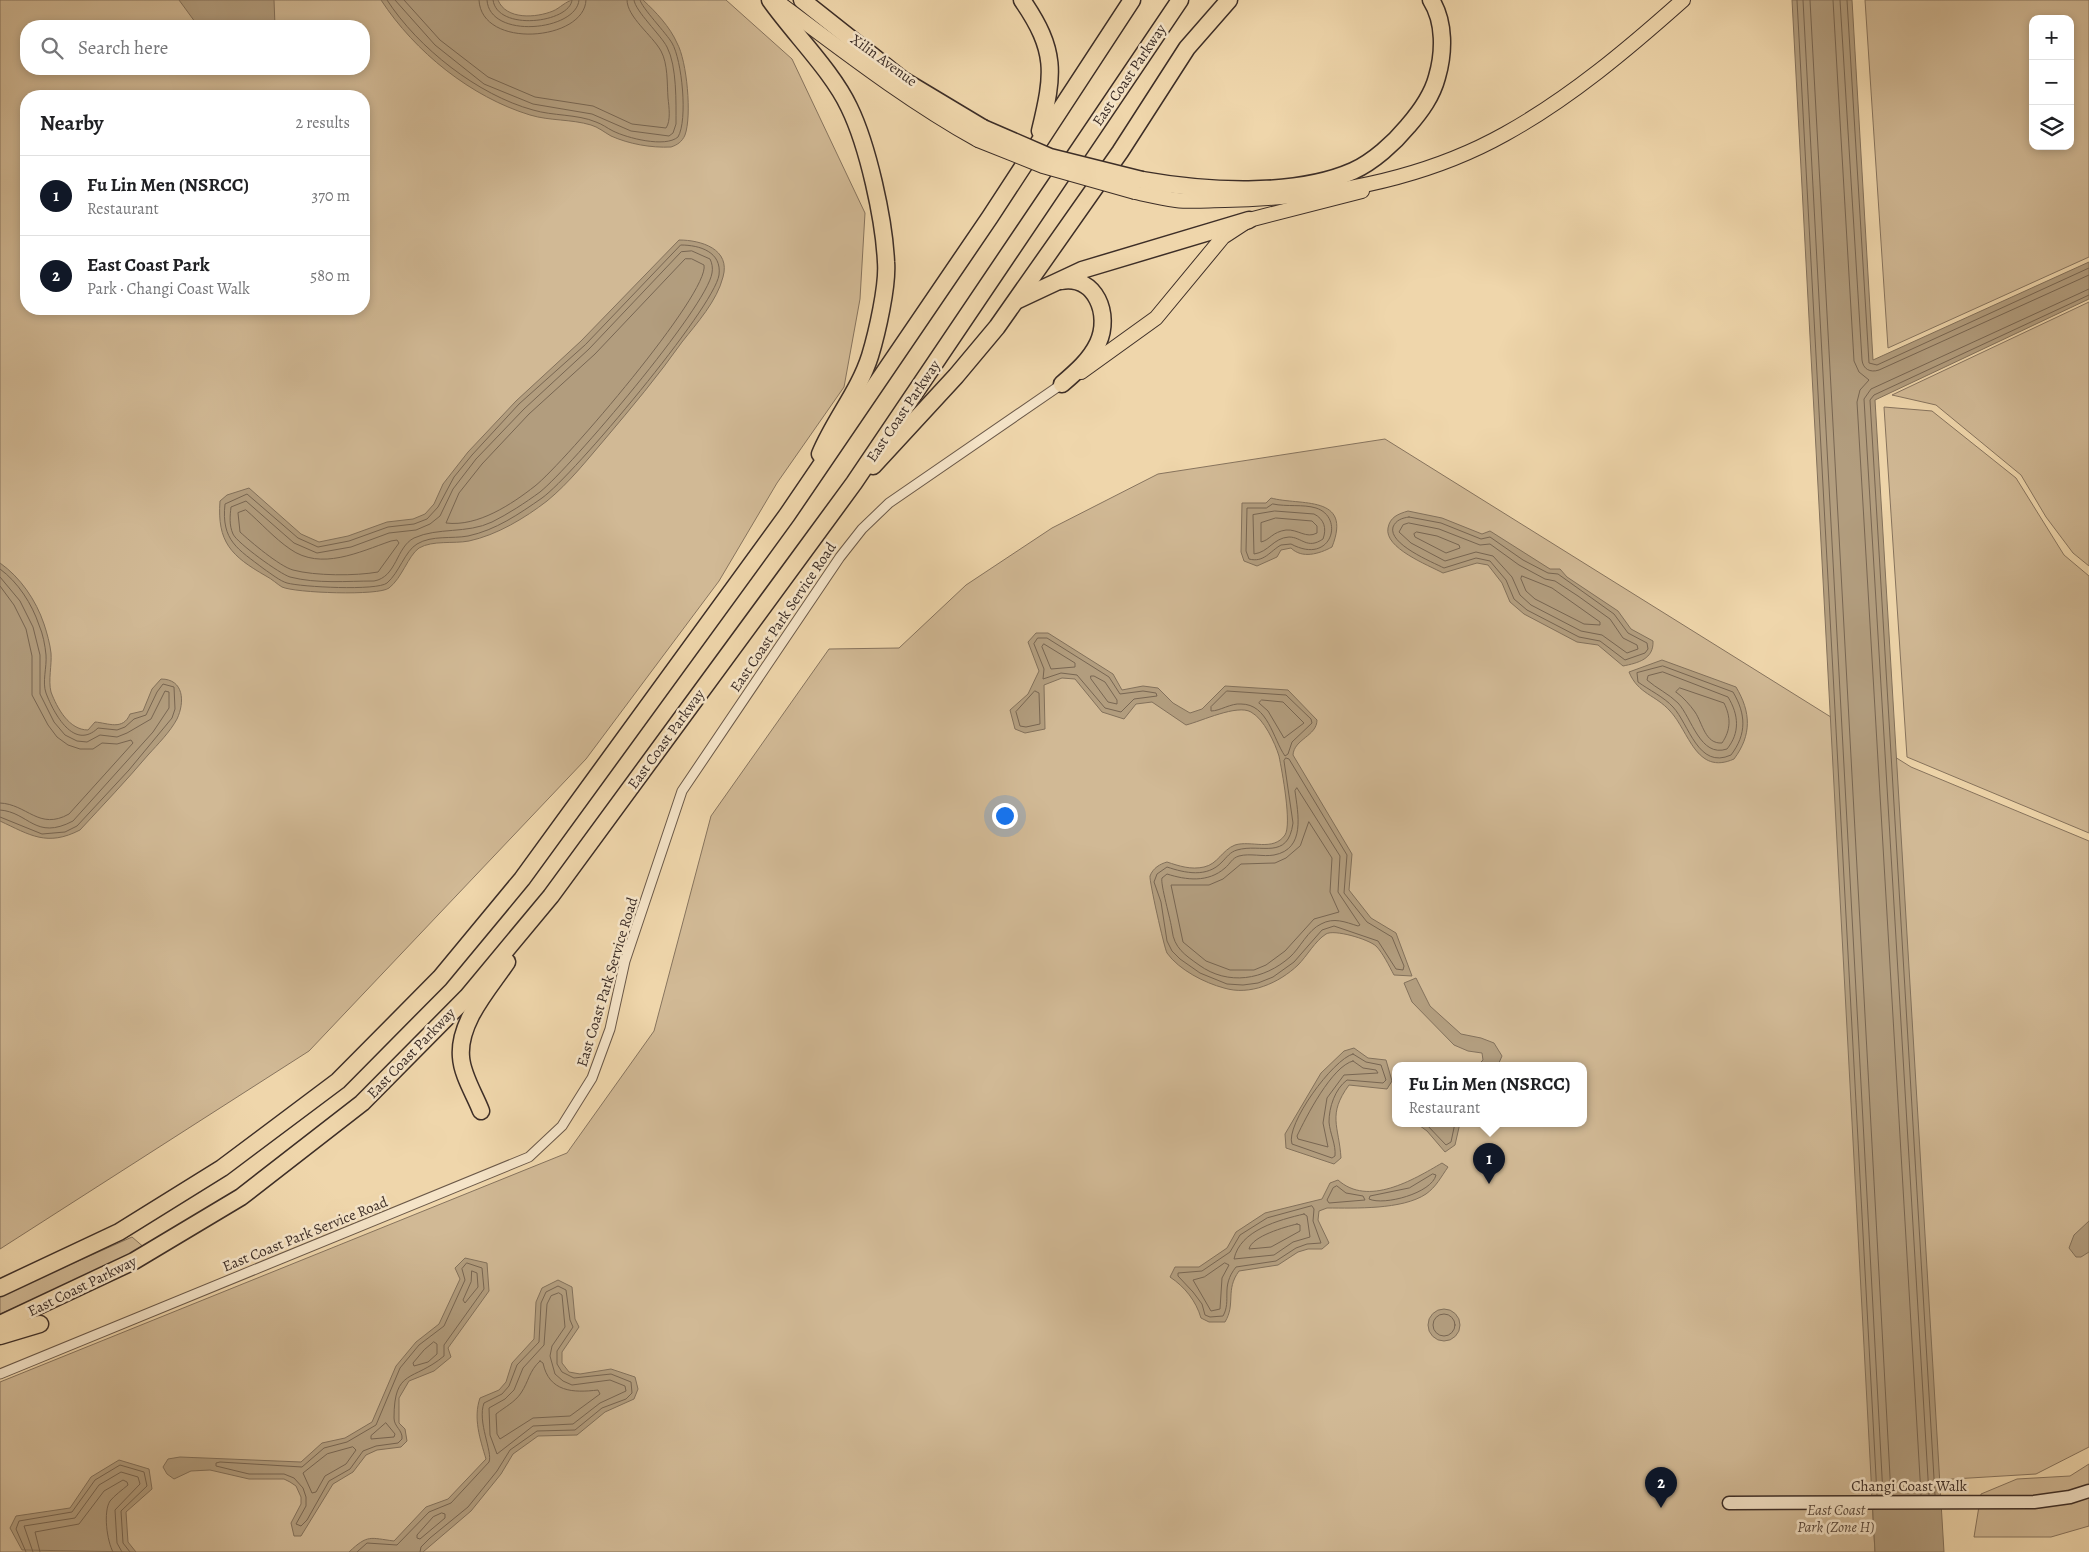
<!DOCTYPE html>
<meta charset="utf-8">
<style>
body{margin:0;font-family:Alegreya,serif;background:#f6f6f6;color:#202124}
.controls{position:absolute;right:15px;top:15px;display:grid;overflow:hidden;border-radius:10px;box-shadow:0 2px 8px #0003}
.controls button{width:45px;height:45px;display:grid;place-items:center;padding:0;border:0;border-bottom:1px solid #e0e0e0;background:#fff;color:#202124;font:25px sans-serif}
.you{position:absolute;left:1004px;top:815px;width:18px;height:18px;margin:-12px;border:4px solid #fff;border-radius:50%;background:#1a73e8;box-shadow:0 0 0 8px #1a73e833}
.badge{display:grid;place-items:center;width:32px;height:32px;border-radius:50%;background:#111827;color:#fff;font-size:16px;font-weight:700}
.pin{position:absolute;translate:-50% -41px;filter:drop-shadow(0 1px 2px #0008)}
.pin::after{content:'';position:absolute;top:26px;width:18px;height:15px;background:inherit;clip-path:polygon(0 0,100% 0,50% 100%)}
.popup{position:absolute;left:1392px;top:1062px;width:195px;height:65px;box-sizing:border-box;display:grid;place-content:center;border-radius:10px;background:#fff;filter:drop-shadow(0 1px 4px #0005);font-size:16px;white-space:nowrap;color:#757577}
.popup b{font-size:19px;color:#202124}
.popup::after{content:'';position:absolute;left:50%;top:100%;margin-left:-10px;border:10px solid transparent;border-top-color:#fff}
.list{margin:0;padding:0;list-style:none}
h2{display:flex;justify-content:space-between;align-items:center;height:65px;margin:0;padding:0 20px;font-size:21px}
h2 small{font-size:16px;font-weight:400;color:#757577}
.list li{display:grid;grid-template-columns:32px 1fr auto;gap:15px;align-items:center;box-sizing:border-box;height:80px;padding:0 20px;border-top:1px solid #e0e0e0}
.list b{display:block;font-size:19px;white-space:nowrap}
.list p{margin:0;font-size:16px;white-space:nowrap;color:#757577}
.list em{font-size:16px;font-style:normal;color:#757577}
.icon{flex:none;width:28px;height:28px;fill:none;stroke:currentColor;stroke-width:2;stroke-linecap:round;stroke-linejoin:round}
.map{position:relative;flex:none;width:2089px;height:1552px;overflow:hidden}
.search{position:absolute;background:#fff;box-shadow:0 2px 8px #0003;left:20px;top:20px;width:350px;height:55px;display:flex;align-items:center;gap:12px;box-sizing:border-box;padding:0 18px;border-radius:20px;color:#757577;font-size:19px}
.panel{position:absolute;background:#fff;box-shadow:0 2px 8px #0003;left:20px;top:90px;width:350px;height:225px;border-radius:20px}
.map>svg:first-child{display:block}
.green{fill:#d1b995;stroke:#87745e;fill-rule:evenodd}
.water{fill:#b29d7e;stroke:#83715b}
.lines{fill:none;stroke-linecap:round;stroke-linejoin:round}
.shore{stroke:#786652;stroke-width:1}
.street-casing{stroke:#6a5848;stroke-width:11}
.secondary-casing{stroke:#3d2e27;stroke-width:15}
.primary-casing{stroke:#3d2e27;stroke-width:16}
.highway-casing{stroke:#3d2e27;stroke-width:19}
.street{stroke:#f5e4c8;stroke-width:9}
.secondary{stroke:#f5e4c8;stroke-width:12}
.primary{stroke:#efd6ab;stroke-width:14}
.highway{stroke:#efd6ab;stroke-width:16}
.primary-bridge-casing{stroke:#3d2e27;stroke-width:16;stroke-linecap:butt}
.highway-bridge-casing{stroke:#3d2e27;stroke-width:19;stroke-linecap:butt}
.primary-bridge{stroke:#efd6ab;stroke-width:14}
.highway-bridge{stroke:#efd6ab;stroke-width:16}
.labels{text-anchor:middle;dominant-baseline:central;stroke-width:5;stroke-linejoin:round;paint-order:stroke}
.street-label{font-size:15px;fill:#3d2e27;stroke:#f5e4c8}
.park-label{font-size:15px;font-style:italic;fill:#5b4a3d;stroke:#f5e4c8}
</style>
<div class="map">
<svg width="2089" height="1552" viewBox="0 0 2089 1552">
<rect width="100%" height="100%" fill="#efd6ab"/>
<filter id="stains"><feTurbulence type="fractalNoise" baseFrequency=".004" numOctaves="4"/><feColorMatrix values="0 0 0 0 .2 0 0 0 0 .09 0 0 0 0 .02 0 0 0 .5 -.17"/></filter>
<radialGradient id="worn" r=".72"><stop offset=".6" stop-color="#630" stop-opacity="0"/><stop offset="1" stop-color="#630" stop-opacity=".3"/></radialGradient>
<g class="green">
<path d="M0,0H726L792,59L865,213L860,299L844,387L777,483L719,581L586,759L309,1051L0,1249ZM26,26H364V69H26ZM26,96H364V309H26Z"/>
<path d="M1865,0H2089V257L1888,348ZM2033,19H2070V146H2033Z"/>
<path d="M2089,302V566L2073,553L2046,517L2021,475L1936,405L1892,395Z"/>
<path d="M1884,407L1932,411L2016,478L2064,555L2089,576V833L1907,757Z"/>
<path d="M1385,439L1911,767L2089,841V1447L2036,1474L1871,1484L1875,1552H0V1382L567,1153L654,1031L711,816L829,649L899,648L966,585L1052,528L1158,474ZM1395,1065H1583V1123H1395Z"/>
<path d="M132,1237L146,1249L0,1314V1296Z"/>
<path d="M2089,1464V1526L2051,1537H1974L1981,1494L2017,1479L2070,1476Z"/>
</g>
<g class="water">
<path d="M179,0H274L275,26H198Z"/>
<path d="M381,0H498C506,20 536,18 553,11C560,8 566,1 573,0C596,0 620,0 643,0C656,12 670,27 677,43C687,61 692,116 685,135C682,142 677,145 671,147C651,148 629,144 611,136C604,132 598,127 591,125C571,119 550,121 530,115C471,97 415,52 381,0Z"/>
<path d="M1792,0H1852L1873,360L2089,262V299L1875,400L1944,1552H1875Z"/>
<path d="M679,240C701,240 731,249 723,277C717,301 697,323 682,342C658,376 632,407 605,439C587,460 569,483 547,501C525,518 497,535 469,541C453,544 433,540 419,548C408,556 402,578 389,588C379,596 295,593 282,587C277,584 272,579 266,576C231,556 217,542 220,501L227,495L249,488L301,534L319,542L348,536L387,522L413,519L425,514L434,504L443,484L468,452L516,401L581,341Z"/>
<path d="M1271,498C1300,506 1353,494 1332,547C1319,554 1302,559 1291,548L1281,550L1277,557L1257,566L1244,561L1241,552L1242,503H1266Z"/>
<path d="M1408,511L1442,518L1482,534L1490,531L1550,569H1560L1567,577L1618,611L1631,629L1653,641C1654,659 1638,663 1623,666L1598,645L1577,642L1524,614L1510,602L1502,583L1488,565L1477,563L1443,573C1428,565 1384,548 1388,528C1390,517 1398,514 1408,511Z"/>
<path d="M0,563C20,577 36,600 44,624C47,633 50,644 51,653C52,665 48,680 51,692C57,708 69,730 88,730L95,722C108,723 123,731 130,714L143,711L152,689L161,679C184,679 185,702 177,719C170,732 158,744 148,755C126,781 103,805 80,830C47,847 30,835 0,821Z"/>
<path d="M1036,633H1048L1113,674L1122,690L1143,686L1158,688L1173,703L1190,713L1202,709L1225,686L1288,690L1317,720C1317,736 1294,739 1293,755L1352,854L1349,890L1371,918L1396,933L1412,976L1394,975C1389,966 1383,953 1376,946C1368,939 1334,929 1326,934C1315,941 1307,956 1298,965C1279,983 1250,996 1224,988C1205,983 1179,970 1167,953C1164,947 1149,880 1150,876C1153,868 1160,864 1167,862C1179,866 1191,870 1204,867C1218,864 1222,850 1235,845C1251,840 1273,852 1285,835C1292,824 1282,771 1279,756C1275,743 1264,719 1251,712C1237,704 1202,721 1186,725L1152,702L1136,704L1124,719L1102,712L1075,679L1062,678L1044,685L1045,729L1025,733L1015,729L1010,710L1028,694L1039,671L1028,642Z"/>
<path d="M1662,660L1736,687C1751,712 1752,735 1734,759C1696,776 1689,731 1670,711C1656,695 1638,694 1629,672Z"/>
<path d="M1416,978L1430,1006L1461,1034L1481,1038L1494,1043L1502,1056L1498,1065H1478L1483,1060L1482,1053L1468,1051L1454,1045L1412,1002L1404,983Z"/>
<path d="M1354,1048L1368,1058L1386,1060L1392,1081L1387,1089L1349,1085C1327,1115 1339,1126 1341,1158L1334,1164L1286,1148L1285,1134L1321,1073L1344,1051Z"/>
<path d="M1416,1123H1460L1455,1145L1445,1152L1427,1131Z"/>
<path d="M1442,1163L1448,1167C1441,1177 1436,1187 1426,1194C1402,1210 1355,1208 1327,1208L1319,1211L1318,1220L1329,1243L1322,1249H1308L1298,1252L1278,1265L1239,1271C1225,1290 1236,1304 1225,1322H1209L1201,1318C1196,1301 1185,1287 1170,1277L1175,1267H1199L1227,1248L1236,1232L1265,1213L1322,1199L1330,1183L1338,1180C1368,1207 1413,1180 1442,1163Z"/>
<path d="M2089,1221V1252L2081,1257H2076L2069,1248L2074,1235Z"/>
<path d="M465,1258L487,1263L489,1291L448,1348L451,1357L434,1371L409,1381L399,1398V1423L405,1429L407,1441L401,1447L377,1450L366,1455L353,1472L333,1484L301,1536H294L291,1523L301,1504V1497L296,1486L290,1482L284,1479H249L210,1470L191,1471L174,1479L167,1474L163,1467L168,1459L180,1457L301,1462L322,1443L345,1438L372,1422L396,1366L416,1342L439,1324L460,1279L455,1268Z"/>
<path d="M558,1280L572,1287L575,1319L579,1327L562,1352V1363L569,1372L580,1374L611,1369L635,1377L638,1389L634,1399L605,1412L577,1435L538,1436L513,1454L501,1474L471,1511L423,1552H349C368,1534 370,1538 394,1541L426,1507L448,1499L486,1459C480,1439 473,1418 480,1398L499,1390L506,1382L512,1363L534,1339L536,1302L542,1288Z"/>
<circle cx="1444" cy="1325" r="16"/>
<path d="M119,1460L149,1469L152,1489L126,1512L128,1542L136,1552L22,1550L10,1528L16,1516L70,1508L91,1477Z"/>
</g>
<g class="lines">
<g class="shore">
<path d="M387,0C418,48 478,95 533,110C553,116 577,114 596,122C602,124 607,128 613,131C627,138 665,148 678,137C688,120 682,60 672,43C667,34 641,7 640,0"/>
<path d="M395,0L435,45L484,84L533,104L592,114L631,131L669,136L673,133L676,124C676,103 677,66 667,47C661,35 635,11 634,0"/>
<path d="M404,0L440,40L488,77L535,97L593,106L632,124L666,128C671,121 669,107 668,98C667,83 668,64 661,51C652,35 627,17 627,0"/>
<path d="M479,0C481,50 585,41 586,0"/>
<path d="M487,0C489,40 577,31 579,0"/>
<path d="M493,0C497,32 570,23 572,0"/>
<path d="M1797,0L1877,1495"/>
<path d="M1803,0L1883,1495"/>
<path d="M1810,0L1891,1495"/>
<path d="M1833,0L1854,361L1859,372L1869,380L1860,390L1857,402L1921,1495"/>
<path d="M1840,0L1862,360C1863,369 1870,373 1879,370L2089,275"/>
<path d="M1847,0L1869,363L1877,365L2089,268"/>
<path d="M681,245C700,245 722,252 719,275C714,308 573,476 542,498C519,514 496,530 468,536C452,539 432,535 417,544C405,551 399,573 387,583C377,591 301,587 287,583C280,581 270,573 264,569C238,549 221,541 225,504L247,494L298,538L318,547L349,541L388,527L414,524L427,519L438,507L454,477L472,455L519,404L585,345Z"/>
<path d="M692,251L710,259C712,263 713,268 712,273C707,307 570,468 540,492C525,503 508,514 492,522C467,534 438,527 414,538C396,547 397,577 374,581C347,581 317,584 290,577C280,574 237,543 233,534C229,525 230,516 231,507L246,501L294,543L317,553L351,547L389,533L416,530L430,524L440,516L453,489L476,459L524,409L589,349L681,252Z"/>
<path d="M692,259L704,265C710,293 564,463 535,486C512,504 478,527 446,523L459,493L482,464L529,414L595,354L685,259Z"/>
<path d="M1273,504C1287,507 1303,504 1316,508C1345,517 1332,566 1291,544L1281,545C1270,551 1264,563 1249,559L1246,551L1247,508H1266Z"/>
<path d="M246,510C261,523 274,538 290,549C321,571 359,552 391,541L397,540L399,543L378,572C356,576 315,576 293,570C279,566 251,542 240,532L238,513Z"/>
<path d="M1275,511L1314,514C1324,519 1327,528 1323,539C1307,550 1302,537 1289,537C1273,538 1269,552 1254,554L1253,515Z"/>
<path d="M1409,517L1441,523L1481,539L1490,537L1523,560L1548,573L1558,574L1614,614L1628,633L1647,643L1648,649L1645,653L1625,660L1600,641L1579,637L1527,610L1514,599L1506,580L1490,561L1476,558L1444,568C1432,562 1388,544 1393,527C1396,520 1402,518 1409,517Z"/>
<path d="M1276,518L1312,521L1317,526V533C1306,539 1298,529 1286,530C1272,532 1270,540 1261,542V523Z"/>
<path d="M1409,523L1439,529L1480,545L1490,544L1519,565L1545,579L1555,581L1578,596L1610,619L1623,638L1637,645L1638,649L1627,653L1602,635L1581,631L1531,605L1520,595L1512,577L1493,556L1476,552L1445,561L1411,543L1399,532L1403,525Z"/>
<path d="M1417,532L1437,536L1459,545L1460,548L1446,553L1415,537L1414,534Z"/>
<path d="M0,569C18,582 32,604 39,625C43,634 45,645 46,655C47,667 42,682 46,693C54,714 74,751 98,728L117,730L125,727L134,719L146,715L157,692L163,684L174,687L175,709L172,718L129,770L77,826L65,832L42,834L0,817"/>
<path d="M1522,576L1552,588L1600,622V625L1584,624L1535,599L1526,591L1521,579Z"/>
<path d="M0,577L20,601L33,627L40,655V694L54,722L65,735L77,741L87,742L100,735L117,737L127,733L151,719L165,691L169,692V708L153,732L73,821C35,841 29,812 0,810"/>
<path d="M0,586L14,605L26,629L32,656V695L48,725L57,737L68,745L80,749H93L102,743L117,744L131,740L133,743L69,814C39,831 27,804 0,803"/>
<path d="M1038,638H1047L1109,677L1120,694L1143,691L1156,693L1157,696L1134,699L1121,712L1105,708L1077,675L1061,673L1043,679L1044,669L1034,644Z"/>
<path d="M1044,644L1075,663V667L1051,669L1042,647Z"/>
<path d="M1663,666L1733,692C1746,714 1747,734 1731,755C1698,770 1689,724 1673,707C1664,697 1649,690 1638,682L1637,673Z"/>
<path d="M1663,672L1728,697C1739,715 1740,733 1727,749C1700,758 1692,718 1678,703C1669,694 1656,688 1647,680L1648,676Z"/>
<path d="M1091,676H1094L1105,682L1117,700V704L1108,702L1091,679Z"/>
<path d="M1680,688L1724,703C1731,717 1731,730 1722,743C1705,744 1703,724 1695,712C1690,705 1683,697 1676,692Z"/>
<path d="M1035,691L1039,693L1040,724L1026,727L1020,726L1016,712Z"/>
<path d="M1227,691L1286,695L1311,719L1312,723L1292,742L1288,754L1285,756C1273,739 1268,704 1241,704C1231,703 1220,711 1211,711V707Z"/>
<path d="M1262,700L1283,702L1304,723L1284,738L1268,711L1259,703Z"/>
<path d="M1286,758L1289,759L1347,855L1344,893L1367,922L1392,937L1404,966L1403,970L1396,969L1378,941L1334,926L1322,930L1294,962L1273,977L1258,983L1243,985L1227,984L1200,973L1180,959L1172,951L1167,941L1161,902L1154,882L1157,874L1167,867C1185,873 1207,878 1222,862C1227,857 1230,852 1237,850C1261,843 1288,861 1293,823L1284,761Z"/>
<path d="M1297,788L1340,856L1338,892L1360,925L1358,926C1345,922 1334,917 1321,924C1308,930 1300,948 1290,957C1264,980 1228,986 1199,965C1185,955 1174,948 1172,930C1171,921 1160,883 1162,878L1167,874C1186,880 1208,883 1225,868C1230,864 1232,858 1239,856C1250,853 1263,857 1274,855C1306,849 1298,814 1295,791Z"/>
<path d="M1309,822L1332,858L1330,892L1339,912L1314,919L1285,951L1266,965L1254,970H1230L1206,961L1183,942L1171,885H1209L1223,879L1241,864L1275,863L1286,858L1300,846Z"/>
<path d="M1353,1054L1366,1062L1381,1065L1386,1080L1383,1083L1347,1080C1335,1089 1329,1107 1329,1122C1330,1134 1336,1144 1335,1156L1332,1158L1292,1144C1285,1125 1333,1059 1353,1054Z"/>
<path d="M1353,1061L1363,1068L1376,1070L1378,1073L1344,1075L1327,1098L1323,1123L1328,1147L1298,1139L1297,1136C1306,1117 1332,1066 1353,1061Z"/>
<path d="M1425,1123L1446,1145L1451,1142L1455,1123"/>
<path d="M1433,1174L1436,1175C1432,1193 1384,1206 1369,1199L1370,1196L1409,1188Z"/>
<path d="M1337,1186L1346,1193L1363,1196L1365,1200L1329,1203L1327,1200L1333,1188Z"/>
<path d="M1312,1206L1314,1209L1313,1221L1321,1243L1307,1244L1296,1248L1276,1261L1236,1267C1220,1287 1232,1300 1223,1316L1210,1317L1205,1315L1202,1304L1193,1292L1178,1276V1273L1202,1271L1230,1252L1240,1235L1267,1218Z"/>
<path d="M1304,1214L1307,1216L1310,1237L1293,1242L1274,1255L1234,1259C1240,1230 1279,1220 1304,1214Z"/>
<path d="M1297,1224L1300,1225V1231L1271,1247L1249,1249C1252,1236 1285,1227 1297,1224Z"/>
<path d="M467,1263L482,1268L484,1289L444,1345V1356C413,1382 394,1368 394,1418C394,1427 403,1430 402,1439L398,1443L376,1446L363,1451L350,1469L329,1481L307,1520L301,1526L296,1524L306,1506V1497L303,1488L294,1478L284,1474H249L216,1466V1463L220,1462L302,1467L324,1448L347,1442L376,1425L400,1368L419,1345L444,1326L465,1280L462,1269Z"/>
<path d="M1225,1263L1229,1265L1222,1278L1220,1309L1211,1311L1193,1280L1204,1277Z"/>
<path d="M472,1271L477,1273L478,1287L465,1303L463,1300L471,1282Z"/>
<path d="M559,1293L562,1295L565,1327L552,1346L550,1356L555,1374L563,1381L572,1385L610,1380L625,1386L626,1391L600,1403L573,1424L533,1426L497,1454L490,1435L489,1408L505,1399L514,1390L523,1368L544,1345L547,1304L551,1296Z"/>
<circle cx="1444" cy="1325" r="11"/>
<path d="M434,1342L437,1344V1354L428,1362L414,1366L413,1363L424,1350Z"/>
<path d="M540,1361L543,1363C549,1392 573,1393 598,1390L600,1394L570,1416L533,1418L500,1439L497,1434L496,1414C505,1407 515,1402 521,1393C529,1381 529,1371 540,1361Z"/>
<path d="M386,1423L395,1434L394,1437L371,1439V1436Z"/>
<path d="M353,1447L356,1450L346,1464L325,1476L316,1492L312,1493L303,1473L327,1454Z"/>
<path d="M1929,1495L1864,399L1871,389L2089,289"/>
<path d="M1935,1495L1870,400L1874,395L2089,295"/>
<path d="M442,1513L445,1514V1518L420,1539L417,1538V1535L433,1517Z"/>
<path d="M26,1552L16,1529L19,1521L72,1512L95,1480L120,1465L144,1472L147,1486L121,1511L123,1543L130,1552"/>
<path d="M33,1552L24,1526L75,1518L99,1485L121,1472L138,1477L140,1484L115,1510L117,1543L122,1552"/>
<path d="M40,1552L35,1532L79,1524L104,1491L123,1480L127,1482L128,1485C122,1490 115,1495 110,1501C103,1512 107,1541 113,1552"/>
<path d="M357,1552L367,1543L397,1545L429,1512L451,1503L489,1462C493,1452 477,1422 484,1403L502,1394L509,1386L517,1365L539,1342L541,1303L546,1292L558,1286L566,1290L570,1320L573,1327L557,1351V1364L562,1372L574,1378L611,1374L631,1382L632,1393L626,1399L602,1408L575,1430L537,1431L510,1450L497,1471L468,1507L430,1538L421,1547L420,1552"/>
</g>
<defs>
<path id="street" d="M0,1374L529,1157L562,1126L592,1078L610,1029L625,961L682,791L840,557L862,529L889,503L1062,384"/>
<path id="secondary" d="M1729,1503L2034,1502L2070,1497L2089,1491"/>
<g id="primary">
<path d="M775,0C841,49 906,100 978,140"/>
<path d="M1135,192C1149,195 1162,198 1176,200C1192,202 1209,200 1225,200C1320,198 1421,181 1505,134C1570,98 1628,49 1683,0"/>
<path d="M1081,372L1156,318L1223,237L1249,220L1362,191"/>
</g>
<g id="highway">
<path d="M770,0C794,34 832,71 849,107C868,146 884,219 886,262C888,285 877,333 870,356C859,391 834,420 820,454"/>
<path d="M802,0L903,80L983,128"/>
<path d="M1022,0C1057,51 1054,73 1040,131"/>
<path d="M1142,180C1204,191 1294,197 1353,171C1373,162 1394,143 1408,126C1421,111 1432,96 1437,77C1444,53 1445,22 1431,0"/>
<path d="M1061,281C1096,275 1111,315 1098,343C1090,360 1076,372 1062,384"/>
<path d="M1018,300L1082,270L1249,220"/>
<path d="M873,466L956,376L997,327L1120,152L1187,48L1229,0"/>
<path d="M481,1111C475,1095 462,1075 461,1057C458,1022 489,989 507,962"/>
<path d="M0,1288L119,1232L222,1168L338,1081L440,978L522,879L787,515L990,217L1132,0"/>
<path d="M0,1324L134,1261L241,1197L362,1103L467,997L551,896L854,483L1180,0"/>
<path d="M0,1336L40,1324"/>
</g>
</defs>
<use href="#street" class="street-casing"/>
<use href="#secondary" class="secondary-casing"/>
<use href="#primary" class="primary-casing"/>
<use href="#highway" class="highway-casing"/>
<use href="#street" class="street"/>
<use href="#secondary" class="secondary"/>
<use href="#primary" class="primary"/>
<use href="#highway" class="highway"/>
<defs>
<path id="primary-bridge" d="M978,140L1043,166L1135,192"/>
<path id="highway-bridge" d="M983,128L1050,157L1142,180"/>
</defs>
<use href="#primary-bridge" class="primary-bridge-casing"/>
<use href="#highway-bridge" class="highway-bridge-casing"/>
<use href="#primary-bridge" class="primary-bridge"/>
<use href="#highway-bridge" class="highway-bridge"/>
</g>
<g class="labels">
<g class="street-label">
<text transform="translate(884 60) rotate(36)">Xilin Avenue</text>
<text transform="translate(1129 75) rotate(-56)">East Coast Parkway</text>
<text transform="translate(903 411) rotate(-56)">East Coast Parkway</text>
<text transform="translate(783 617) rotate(-56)">East Coast Park Service Road</text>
<text transform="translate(666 739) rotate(-54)">East Coast Parkway</text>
<text transform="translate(607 982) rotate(-73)">East Coast Park Service Road</text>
<text transform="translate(411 1053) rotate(-46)">East Coast Parkway</text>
<text transform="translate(305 1234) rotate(-22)">East Coast Park Service Road</text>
<text transform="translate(82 1286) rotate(-26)">East Coast Parkway</text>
<text x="1909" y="1486">Changi Coast Walk</text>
</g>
<g class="park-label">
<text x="1836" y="1510">East Coast<tspan x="1836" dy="17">Park (Zone H)</tspan></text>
</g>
</g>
<rect width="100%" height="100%" filter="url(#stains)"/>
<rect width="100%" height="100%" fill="url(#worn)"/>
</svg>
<div class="controls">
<button>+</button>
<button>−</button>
<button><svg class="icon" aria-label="layers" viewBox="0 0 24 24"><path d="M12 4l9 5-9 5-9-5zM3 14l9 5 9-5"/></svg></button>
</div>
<div class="you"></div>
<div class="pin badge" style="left:1489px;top:1184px">1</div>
<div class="popup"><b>Fu Lin Men (NSRCC)</b>Restaurant</div>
<div class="pin badge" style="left:1661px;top:1508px">2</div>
<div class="search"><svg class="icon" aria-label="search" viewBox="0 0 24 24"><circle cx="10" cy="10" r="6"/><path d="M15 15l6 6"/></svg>Search here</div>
<section class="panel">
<h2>Nearby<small>2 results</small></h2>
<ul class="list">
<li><span class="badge">1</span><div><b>Fu Lin Men (NSRCC)</b><p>Restaurant</p></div><em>370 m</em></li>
<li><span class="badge">2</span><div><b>East Coast Park</b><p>Park · Changi Coast Walk</p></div><em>580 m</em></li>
</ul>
</section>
</div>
